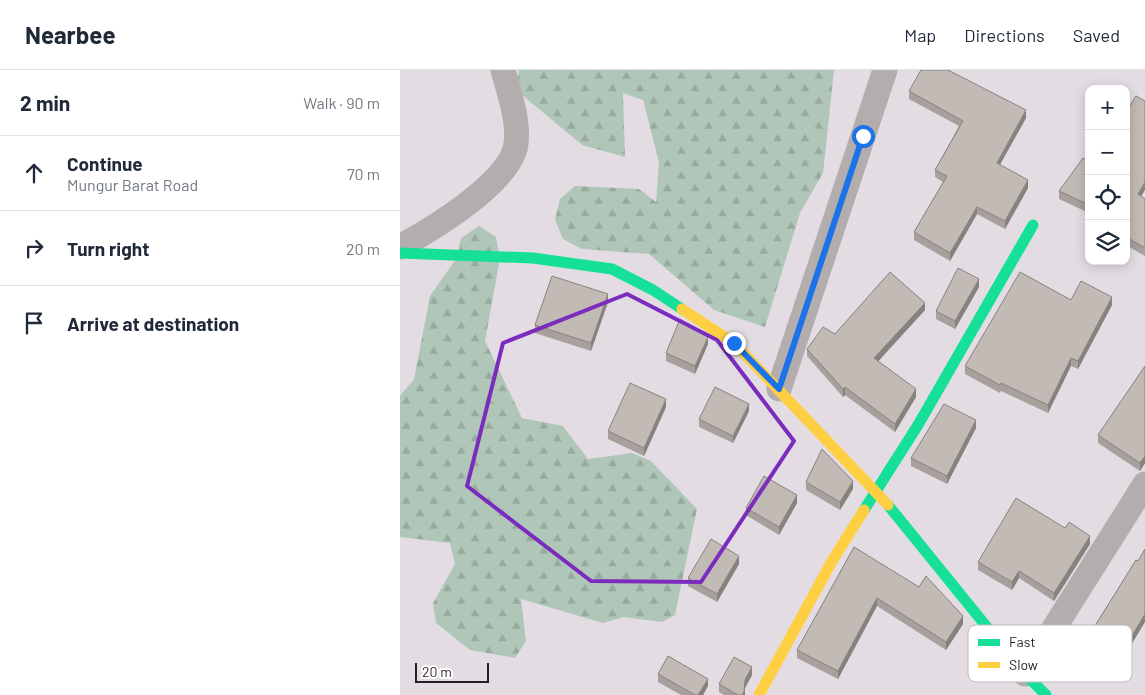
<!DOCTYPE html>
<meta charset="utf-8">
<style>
body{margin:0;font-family:Barlow,sans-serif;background:#f2f2f3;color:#1f2937}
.controls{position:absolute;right:15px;top:15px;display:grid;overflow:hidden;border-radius:10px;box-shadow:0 2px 12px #0003}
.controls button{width:45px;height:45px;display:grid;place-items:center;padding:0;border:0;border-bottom:1px solid #e0e1e3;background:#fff;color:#1f2937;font:25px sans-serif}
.scale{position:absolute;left:15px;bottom:12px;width:74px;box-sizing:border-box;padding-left:5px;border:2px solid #231f23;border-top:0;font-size:14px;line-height:18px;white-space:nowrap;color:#231f23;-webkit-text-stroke:4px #fff;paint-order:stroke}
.stop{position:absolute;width:15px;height:15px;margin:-11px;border:4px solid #1a73e8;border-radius:50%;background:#fff}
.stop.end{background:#1a73e8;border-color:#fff;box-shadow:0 1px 5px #0008}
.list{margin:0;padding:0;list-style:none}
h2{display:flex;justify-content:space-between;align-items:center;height:65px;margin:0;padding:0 20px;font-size:21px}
h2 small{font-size:16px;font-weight:400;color:#747a83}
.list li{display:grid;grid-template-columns:32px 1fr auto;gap:15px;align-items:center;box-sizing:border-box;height:75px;padding:0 20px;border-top:1px solid #e0e1e3}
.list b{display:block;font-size:19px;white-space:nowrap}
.list p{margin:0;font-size:16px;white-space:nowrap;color:#747a83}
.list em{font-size:16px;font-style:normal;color:#747a83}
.icon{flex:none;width:28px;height:28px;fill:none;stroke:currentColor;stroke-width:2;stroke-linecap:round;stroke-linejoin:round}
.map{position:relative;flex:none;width:745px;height:625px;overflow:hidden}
header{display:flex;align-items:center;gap:30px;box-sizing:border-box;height:70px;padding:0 25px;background:#fff;border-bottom:1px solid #e0e1e3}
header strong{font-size:24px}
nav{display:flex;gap:28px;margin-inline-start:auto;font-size:18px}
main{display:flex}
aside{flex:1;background:#fff}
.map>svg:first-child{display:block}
.forest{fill:url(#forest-firs)}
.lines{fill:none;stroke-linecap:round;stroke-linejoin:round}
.street{stroke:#b4adae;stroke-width:25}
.fast{stroke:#16e098;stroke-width:11}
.slow{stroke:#ffcf43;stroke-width:11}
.wall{fill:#a7a09c}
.shaded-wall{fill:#88827f}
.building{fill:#c2bab5;stroke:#88827f}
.route{stroke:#1a73e8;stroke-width:6}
.marked{fill:none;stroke:#7b2cbf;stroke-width:4;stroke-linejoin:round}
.key{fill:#fff;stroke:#bdbcbd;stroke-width:1}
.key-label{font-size:14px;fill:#231f23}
</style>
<header>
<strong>Nearbee</strong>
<nav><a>Map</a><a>Directions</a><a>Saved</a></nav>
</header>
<main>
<aside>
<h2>2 min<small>Walk · 90 m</small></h2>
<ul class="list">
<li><svg class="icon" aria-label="ahead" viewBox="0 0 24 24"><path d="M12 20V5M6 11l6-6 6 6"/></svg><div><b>Continue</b><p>Mungur Barat Road</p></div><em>70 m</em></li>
<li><svg class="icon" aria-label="right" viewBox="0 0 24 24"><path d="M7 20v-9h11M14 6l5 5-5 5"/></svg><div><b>Turn right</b></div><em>20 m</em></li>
<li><svg class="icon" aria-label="arrive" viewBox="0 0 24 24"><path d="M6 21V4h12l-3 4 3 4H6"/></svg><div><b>Arrive at destination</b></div></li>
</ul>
</aside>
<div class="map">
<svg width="745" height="625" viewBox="0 0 745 625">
<defs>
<pattern id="forest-firs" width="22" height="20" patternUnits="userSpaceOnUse" patternTransform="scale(1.25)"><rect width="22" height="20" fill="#b0c6b8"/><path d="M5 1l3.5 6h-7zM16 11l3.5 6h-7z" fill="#97aa9e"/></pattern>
</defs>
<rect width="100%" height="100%" fill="#e3dde3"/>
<g class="forest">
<path d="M119,0H434L423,103L400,143L365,257L314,240L249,184L182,179L163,169L155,150L160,129L175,116L239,119L256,132L259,92L243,30L223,23L225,87L182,75L115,19Z"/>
<path d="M79,156L96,167L100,188L85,271L122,348L163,356L188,389L232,383L251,391L297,439L275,545L262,552L224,547L203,553L121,529L126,571L115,588L70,580L36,553L33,533L55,494L50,473L0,467V326L14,309L30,226L56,189L61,168Z"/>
</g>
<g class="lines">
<g class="street">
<path d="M0,177C32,159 104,116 115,79C121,55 109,23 103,0"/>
<path d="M379,319L485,0"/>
<path d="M625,604L745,414"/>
</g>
<g class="fast">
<path d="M0,183L133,188L212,199L253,220L282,239"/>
<path d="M488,435L625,604L646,625"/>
<path d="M464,440L518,355L633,155"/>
</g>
<g class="slow">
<path d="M282,239L334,273L488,435"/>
<path d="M359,625L432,491L464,440"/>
</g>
</g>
<g class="wall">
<path d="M509,21L626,48L600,94L628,118L605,159L577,144L550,191L514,170V162L543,112L535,107V100L559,56L509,29Z"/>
<path d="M726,42L741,126L745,129V186L726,175Z"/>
<path d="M689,92V143L659,129V121Z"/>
<path d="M579,217L555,259L536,249V241Z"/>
<path d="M671,230L712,235L678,299L671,296L648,343L601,321L600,323L565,304V296Z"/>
<path d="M208,232L191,281L135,263V255Z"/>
<path d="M525,240L478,291L516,327L495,362L445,325L443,327L407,286V279L435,264Z"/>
<path d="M308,274L295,304L266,291V283Z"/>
<path d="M745,296V393L740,401L698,373V365Z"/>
<path d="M266,337L244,386L208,369V361Z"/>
<path d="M349,341L333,373L299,357V349Z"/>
<path d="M576,358L547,414L511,396V388Z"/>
<path d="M406,412L453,419L440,440L406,420Z"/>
<path d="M397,433L379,465L346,445V438Z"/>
<path d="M665,458L690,474L654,531L619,508L612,520L578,500V492Z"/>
<path d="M454,477L563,554L546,580L477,536L438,609L397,588V580Z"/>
<path d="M736,490L724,587L693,567V559Z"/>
<path d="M339,494L317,532L288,516V508Z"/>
<path d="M258,604L308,616L303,625H281L258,612Z"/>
<path d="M352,605L345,618V625H324L319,622V614Z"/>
</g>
<g class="shaded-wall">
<path d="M626,40V48L597,100V93Z"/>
<path d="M628,110V118L605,159V151Z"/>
<path d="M745,112V120L738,132V124Z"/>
<path d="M577,137V144L550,191V183Z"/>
<path d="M579,209V217L555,259V251Z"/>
<path d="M208,224V232L191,281V273Z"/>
<path d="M712,227V235L678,299V291Z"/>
<path d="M525,233V240L474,296V288Z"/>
<path d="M308,267V274L295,304V296Z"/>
<path d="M671,288V296L648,343V335Z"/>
<path d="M445,317V325L443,327V319Z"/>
<path d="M516,319V327L495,362V354Z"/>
<path d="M266,329V337L244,386V378Z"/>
<path d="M349,334V341L333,373V366Z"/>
<path d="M576,350V358L547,414V406Z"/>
<path d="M745,386V393L740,401V393Z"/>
<path d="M453,411V419L440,440V432Z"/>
<path d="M397,425V433L379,465V457Z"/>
<path d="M690,466V474L654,531V523Z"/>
<path d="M339,486V494L317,532V524Z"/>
<path d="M619,501V508L612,520V512Z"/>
<path d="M477,528V536L438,609V601Z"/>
<path d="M745,544V552L724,587V579Z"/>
<path d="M563,546V554L546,580V572Z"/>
<path d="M352,597V605L345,618V625H342L345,610Z"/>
<path d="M308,609V616L303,625H298Z"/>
</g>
<g class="building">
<path d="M521,0H548L626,40L597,93L628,110L605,151L577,137L550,183L514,162L547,106L535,100L563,51L509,21Z"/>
<path d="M736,26L745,31V112L738,124L745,129V178L726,167V42Z"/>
<path d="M683,88L689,92V135L659,121Z"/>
<path d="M558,198L579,209L555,251L536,241Z"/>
<path d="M490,202L525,233L474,288L516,319L495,354L445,317L443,319L407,279L423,257L435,264Z"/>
<path d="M620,202L671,230L681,211L712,227L678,291L671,288L648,335L601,313L600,315L565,296Z"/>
<path d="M152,206L208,224L191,273L135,255Z"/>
<path d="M280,249L308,267L295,296L266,283Z"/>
<path d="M745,296V386L740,393L698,365Z"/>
<path d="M230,313L266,329L244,378L208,361Z"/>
<path d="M315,317L349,334L333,366L299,349Z"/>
<path d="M544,334L576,350L547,406L511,388Z"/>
<path d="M422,379L453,411L440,432L406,412Z"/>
<path d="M364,406L397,425L379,457L346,438Z"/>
<path d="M616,428L665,458L669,452L690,466L654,523L619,501L612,512L578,492Z"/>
<path d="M311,469L339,486L317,524L288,508Z"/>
<path d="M454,477L519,517L526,506L563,546L546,572L477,528L438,601L397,580Z"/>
<path d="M745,479V544L724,579L693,559L736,490L738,491Z"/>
<path d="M268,586L308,609L298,625H295L258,604Z"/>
<path d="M334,587L352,597L345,610L344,622L342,625H338L319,614Z"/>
</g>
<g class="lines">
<path class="route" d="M334,273L379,319L463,66"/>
</g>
<path class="marked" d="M227,224L317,270L394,371L301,512L191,511L67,416L103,273Z"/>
<rect x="568" y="555" width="164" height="57" rx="8" class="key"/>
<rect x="578" y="569" width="22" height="7" fill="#16e098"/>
<rect x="578" y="592" width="22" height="6" fill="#ffcf43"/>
<g class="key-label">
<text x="609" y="577">Fast</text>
<text x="609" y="600">Slow</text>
</g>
</svg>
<div class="controls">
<button>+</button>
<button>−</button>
<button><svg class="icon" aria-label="locate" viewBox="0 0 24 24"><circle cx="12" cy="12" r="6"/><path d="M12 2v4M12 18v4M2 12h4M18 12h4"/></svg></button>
<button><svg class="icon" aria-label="layers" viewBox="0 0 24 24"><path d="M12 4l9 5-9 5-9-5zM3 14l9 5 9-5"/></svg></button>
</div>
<div class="scale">20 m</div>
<div class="stop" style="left:463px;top:66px"></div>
<div class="stop end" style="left:334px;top:273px"></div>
</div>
</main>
